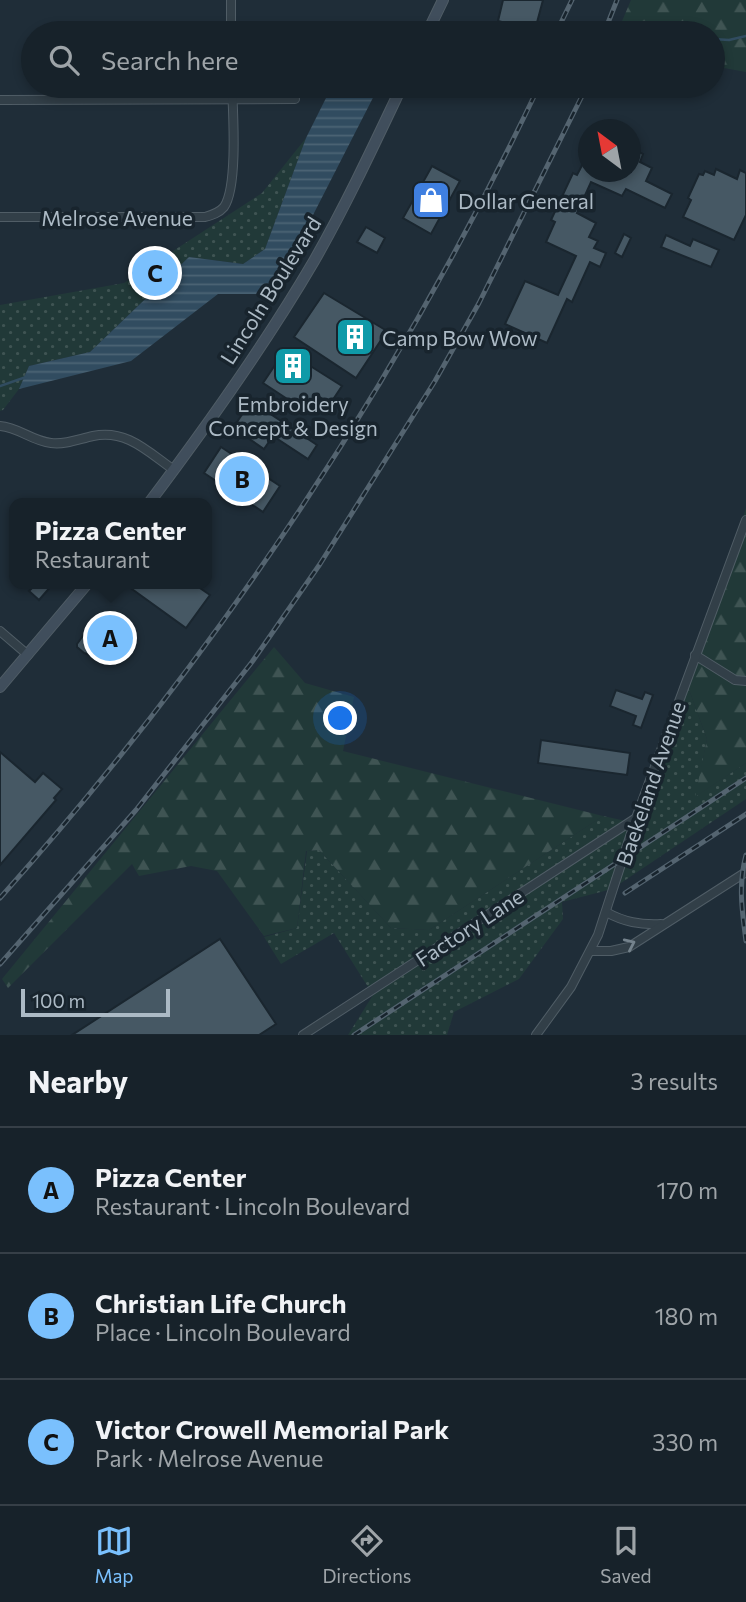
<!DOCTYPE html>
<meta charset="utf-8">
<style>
body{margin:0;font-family:Commissioner,sans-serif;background:#242f36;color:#f1f3f6}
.compass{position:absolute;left:578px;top:119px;width:63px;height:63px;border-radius:50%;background:#17222a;box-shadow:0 4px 10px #0003;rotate:328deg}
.scale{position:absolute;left:21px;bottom:18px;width:149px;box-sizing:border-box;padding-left:7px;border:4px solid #acbac5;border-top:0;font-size:19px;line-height:24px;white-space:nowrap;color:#acbac5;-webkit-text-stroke:5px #18242d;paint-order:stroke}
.you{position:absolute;left:341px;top:719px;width:24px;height:24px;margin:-18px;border:5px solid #fff;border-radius:50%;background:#1a73e8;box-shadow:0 0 0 10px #1a73e833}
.badge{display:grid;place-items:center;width:46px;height:46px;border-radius:50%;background:#7ac0fd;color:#111;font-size:23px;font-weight:700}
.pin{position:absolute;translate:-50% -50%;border:4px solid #fff;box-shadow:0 2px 7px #0006}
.popup{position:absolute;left:9px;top:498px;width:203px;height:91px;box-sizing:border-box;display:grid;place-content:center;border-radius:14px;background:#17222a;filter:drop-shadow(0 2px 5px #0005);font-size:23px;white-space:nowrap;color:#9ea4a8}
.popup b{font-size:26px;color:#f1f3f6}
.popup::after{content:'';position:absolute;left:50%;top:100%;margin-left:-14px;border:14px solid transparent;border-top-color:#17222a}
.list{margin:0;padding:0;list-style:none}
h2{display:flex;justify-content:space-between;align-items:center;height:91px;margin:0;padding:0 28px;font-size:30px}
h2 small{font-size:23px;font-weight:400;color:#9ea4a8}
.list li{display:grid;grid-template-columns:46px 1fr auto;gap:21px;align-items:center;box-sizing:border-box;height:126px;padding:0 28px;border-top:2px solid #363f47}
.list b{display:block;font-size:26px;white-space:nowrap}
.list p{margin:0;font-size:23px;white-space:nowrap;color:#9ea4a8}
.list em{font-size:23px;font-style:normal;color:#9ea4a8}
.icon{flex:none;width:38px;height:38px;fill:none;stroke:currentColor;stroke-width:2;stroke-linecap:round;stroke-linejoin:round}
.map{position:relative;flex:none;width:746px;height:1035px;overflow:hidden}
.search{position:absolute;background:#17222a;box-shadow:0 4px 10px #0003;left:21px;right:21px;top:21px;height:77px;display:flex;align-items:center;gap:18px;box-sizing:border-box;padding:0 24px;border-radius:38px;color:#9ea4a8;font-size:26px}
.sheet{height:469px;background:#17222a}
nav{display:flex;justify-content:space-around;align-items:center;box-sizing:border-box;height:98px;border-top:2px solid #363f47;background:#17222a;font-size:19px;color:#9ea4a8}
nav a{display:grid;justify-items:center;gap:4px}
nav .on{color:#7ac0fd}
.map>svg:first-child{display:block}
.grass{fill:url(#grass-dots)}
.forest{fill:url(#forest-firs)}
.water{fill:url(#water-rules)}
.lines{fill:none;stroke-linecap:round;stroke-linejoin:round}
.stream{stroke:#314c60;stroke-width:2.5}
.building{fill:#465864;stroke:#1a262f;stroke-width:2}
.minor-casing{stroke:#505d66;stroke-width:10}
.secondary-casing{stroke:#505d66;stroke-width:12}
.minor{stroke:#323f48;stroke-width:8}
.secondary{stroke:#404e5c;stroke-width:10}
.rail-casing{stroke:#546470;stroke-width:5}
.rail{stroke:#18242d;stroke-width:2.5;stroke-dasharray:8;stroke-linecap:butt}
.oneway{stroke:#75838d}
.labels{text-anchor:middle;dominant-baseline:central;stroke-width:7;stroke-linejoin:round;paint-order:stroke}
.poi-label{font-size:21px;fill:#acbac5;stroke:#18242d;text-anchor:start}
.street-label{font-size:21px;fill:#acbac5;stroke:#18242d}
</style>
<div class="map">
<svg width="746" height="1035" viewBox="0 0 746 1035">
<defs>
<pattern id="grass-dots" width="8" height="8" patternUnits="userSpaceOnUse" patternTransform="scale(1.75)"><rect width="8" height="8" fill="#213938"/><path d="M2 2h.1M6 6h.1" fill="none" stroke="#3f5453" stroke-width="1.8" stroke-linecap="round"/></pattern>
<pattern id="forest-firs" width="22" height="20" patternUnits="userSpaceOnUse" patternTransform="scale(1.75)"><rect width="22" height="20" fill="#213938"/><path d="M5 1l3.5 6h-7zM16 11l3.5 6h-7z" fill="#3f5453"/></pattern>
<pattern id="water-rules" width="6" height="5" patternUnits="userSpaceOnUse" patternTransform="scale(1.75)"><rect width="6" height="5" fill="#314c60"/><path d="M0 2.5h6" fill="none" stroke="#4c6475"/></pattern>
</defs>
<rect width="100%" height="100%" fill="#1f2d38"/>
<g class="grass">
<path d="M306,138L265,249L243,264L189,257L90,352L29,366L19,389L3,410L0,411V305L124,283L262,193Z"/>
<path d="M687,684L707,739L696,796L746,763V799L612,889L562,902L563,919L519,979L454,1012L447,1035H348L373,995L334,933L281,964L264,937L297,928L307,851L319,850L391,928L429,930L603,816L635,823Z"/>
</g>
<g class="forest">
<path d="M631,0H746V72L724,68L713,72V33H617Z"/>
<path d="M595,86H615L607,98L590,96Z"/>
<path d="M746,508V763L695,797L707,739L687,684Z"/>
<path d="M274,647L305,683L354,697L343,751L603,816L429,930L391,928L319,850L306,851L297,928L264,936L217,871L191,866L139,876L132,864L8,988L2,979Z"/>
</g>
<path class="water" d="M339,86H379L291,258L267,294H218L131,361L19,389L29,366L90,352L189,257L243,264L265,249L306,138L331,88Z"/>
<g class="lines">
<g class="stream">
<path d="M713,39L729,40L746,36"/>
<path d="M0,386L26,377"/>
</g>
</g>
<g class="building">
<path d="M503,0H543L535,30L498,21Z"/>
<path d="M631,148L643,154L640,162L652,168L646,181L672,194L665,208L626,189L622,196L591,182L577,213L596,223L589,237L598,241L594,248L606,253L600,267L590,262L572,302L567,299L547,343L505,324L525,281L558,295L576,256L546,242L555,222L551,220L573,173L577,175L589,152V172H631Z"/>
<path d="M432,166L460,181L431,234L403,218Z"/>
<path d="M716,169L737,179L740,170L746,173V215L734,240L683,217L691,200L688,198L699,174L703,175L705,171L714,175Z"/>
<path d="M366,227L385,238L377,253L357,242Z"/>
<path d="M624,234L631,238L622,257L615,253Z"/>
<path d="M666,235L690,246L693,239L719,250L711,267L661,247Z"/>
<path d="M324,293L387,331L356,378L294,337Z"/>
<path d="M285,350L342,386L330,404L318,396L307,412L263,383Z"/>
<path d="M251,401L317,445L308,459L273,436L264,449L233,428Z"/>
<path d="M221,447L280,486L263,512L204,473Z"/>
<path d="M36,584H53L39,600L29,591Z"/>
<path d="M125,584H194L210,595L186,628Z"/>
<path d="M99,614L136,641L119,664L84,653L77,647V644Z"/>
<path d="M616,690L642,699L645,692L653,695L641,728L633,725L636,716L610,706Z"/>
<path d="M541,740L630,753L627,775L538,763Z"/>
<path d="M0,752L35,782L43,773L62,789L54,798L56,800L0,865Z"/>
<path d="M220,939L276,1024L259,1035H72Z"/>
</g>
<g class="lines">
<defs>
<g id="minor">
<path d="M231,0V33"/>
<path d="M0,100L295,99"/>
<path d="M0,217H205C212,215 219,213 224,207C238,187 233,112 232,86"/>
<path d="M0,426C18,427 32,441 51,443C65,445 79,439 93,436C127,429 148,452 174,470"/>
<path d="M0,631L28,655"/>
<path d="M695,655L735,680L746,681"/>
<path d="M606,912C624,922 640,925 661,924"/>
<path d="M592,951H611L629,947L746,872"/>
<path d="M303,1035L636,818"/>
<path d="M536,1035L571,987L598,935L636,818L746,520"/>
</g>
<g id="secondary">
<path d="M427,33L443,0"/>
<path d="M149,503C207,426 265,345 314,261C346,205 374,145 402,86"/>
<path d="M0,687L87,584"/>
</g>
</defs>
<use href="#minor" class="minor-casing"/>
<use href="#secondary" class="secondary-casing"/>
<use href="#minor" class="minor"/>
<use href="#secondary" class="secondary"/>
<defs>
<g id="rail">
<path d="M556,33L572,0"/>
<path d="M604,33L617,0"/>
<path d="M746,855C738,885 742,911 746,941"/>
<path d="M625,893L746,814"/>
<path d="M0,898C218,654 399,381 539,86"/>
<path d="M0,964L136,810L252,662L320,564L435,381L479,303L587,86"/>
<path d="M354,1035L746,778"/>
</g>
</defs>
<use href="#rail" class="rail-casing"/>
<use href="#rail" class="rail"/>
</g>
<defs><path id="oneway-chevron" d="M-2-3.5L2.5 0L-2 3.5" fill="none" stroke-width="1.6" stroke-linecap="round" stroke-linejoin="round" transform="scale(1.75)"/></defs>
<use class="oneway" href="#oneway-chevron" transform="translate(630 944) rotate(-25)"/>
<defs>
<symbol id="shop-square" viewBox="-11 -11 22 22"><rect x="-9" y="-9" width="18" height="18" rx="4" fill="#3f7fe0" stroke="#18242d"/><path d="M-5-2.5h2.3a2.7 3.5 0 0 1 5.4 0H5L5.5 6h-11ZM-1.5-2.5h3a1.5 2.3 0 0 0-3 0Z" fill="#fff"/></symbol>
<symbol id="building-square" viewBox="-11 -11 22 22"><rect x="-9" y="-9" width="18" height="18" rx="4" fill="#0f9aa8" stroke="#18242d"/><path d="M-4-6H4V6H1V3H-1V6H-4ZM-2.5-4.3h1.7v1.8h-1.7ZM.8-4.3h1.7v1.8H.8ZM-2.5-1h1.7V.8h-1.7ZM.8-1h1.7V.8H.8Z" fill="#fff"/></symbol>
</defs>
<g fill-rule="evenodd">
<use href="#shop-square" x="409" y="178" width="44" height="44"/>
<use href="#building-square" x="333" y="315" width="44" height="44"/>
<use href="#building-square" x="271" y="344" width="44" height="44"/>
</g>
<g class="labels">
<g class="poi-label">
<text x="458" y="200">Dollar General</text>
<text x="382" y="337">Camp Bow Wow</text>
<text x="293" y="403" text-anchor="middle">Embroidery<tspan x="293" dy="24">Concept &amp; Design</tspan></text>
</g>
<g class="street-label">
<text x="117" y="217">Melrose Avenue</text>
<text transform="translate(270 290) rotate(-58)">Lincoln Boulevard</text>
<text transform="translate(650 783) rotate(-71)">Baekeland Avenue</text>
<text transform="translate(469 927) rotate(-33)">Factory Lane</text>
</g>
</g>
</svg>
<svg class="compass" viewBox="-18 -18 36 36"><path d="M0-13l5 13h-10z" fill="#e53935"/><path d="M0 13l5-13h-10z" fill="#9ea4a8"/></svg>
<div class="scale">100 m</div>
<div class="you"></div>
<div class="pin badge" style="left:110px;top:638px">A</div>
<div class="popup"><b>Pizza Center</b>Restaurant</div>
<div class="pin badge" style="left:242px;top:479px">B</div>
<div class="pin badge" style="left:155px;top:273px">C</div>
<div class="search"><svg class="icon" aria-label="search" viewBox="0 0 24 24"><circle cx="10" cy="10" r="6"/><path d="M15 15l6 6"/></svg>Search here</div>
</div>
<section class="sheet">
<h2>Nearby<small>3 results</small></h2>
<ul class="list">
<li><span class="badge">A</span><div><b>Pizza Center</b><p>Restaurant · Lincoln Boulevard</p></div><em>170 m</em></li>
<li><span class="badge">B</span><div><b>Christian Life Church</b><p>Place · Lincoln Boulevard</p></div><em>180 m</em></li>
<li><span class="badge">C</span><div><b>Victor Crowell Memorial Park</b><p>Park · Melrose Avenue</p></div><em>330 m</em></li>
</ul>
</section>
<nav>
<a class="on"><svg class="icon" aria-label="map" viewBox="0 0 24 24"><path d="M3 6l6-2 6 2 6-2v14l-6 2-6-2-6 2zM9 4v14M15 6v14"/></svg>Map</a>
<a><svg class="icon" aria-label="directions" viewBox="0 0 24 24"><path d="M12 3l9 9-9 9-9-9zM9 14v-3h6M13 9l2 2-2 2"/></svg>Directions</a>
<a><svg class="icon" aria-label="saved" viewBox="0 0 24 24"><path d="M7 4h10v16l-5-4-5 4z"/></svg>Saved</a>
</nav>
